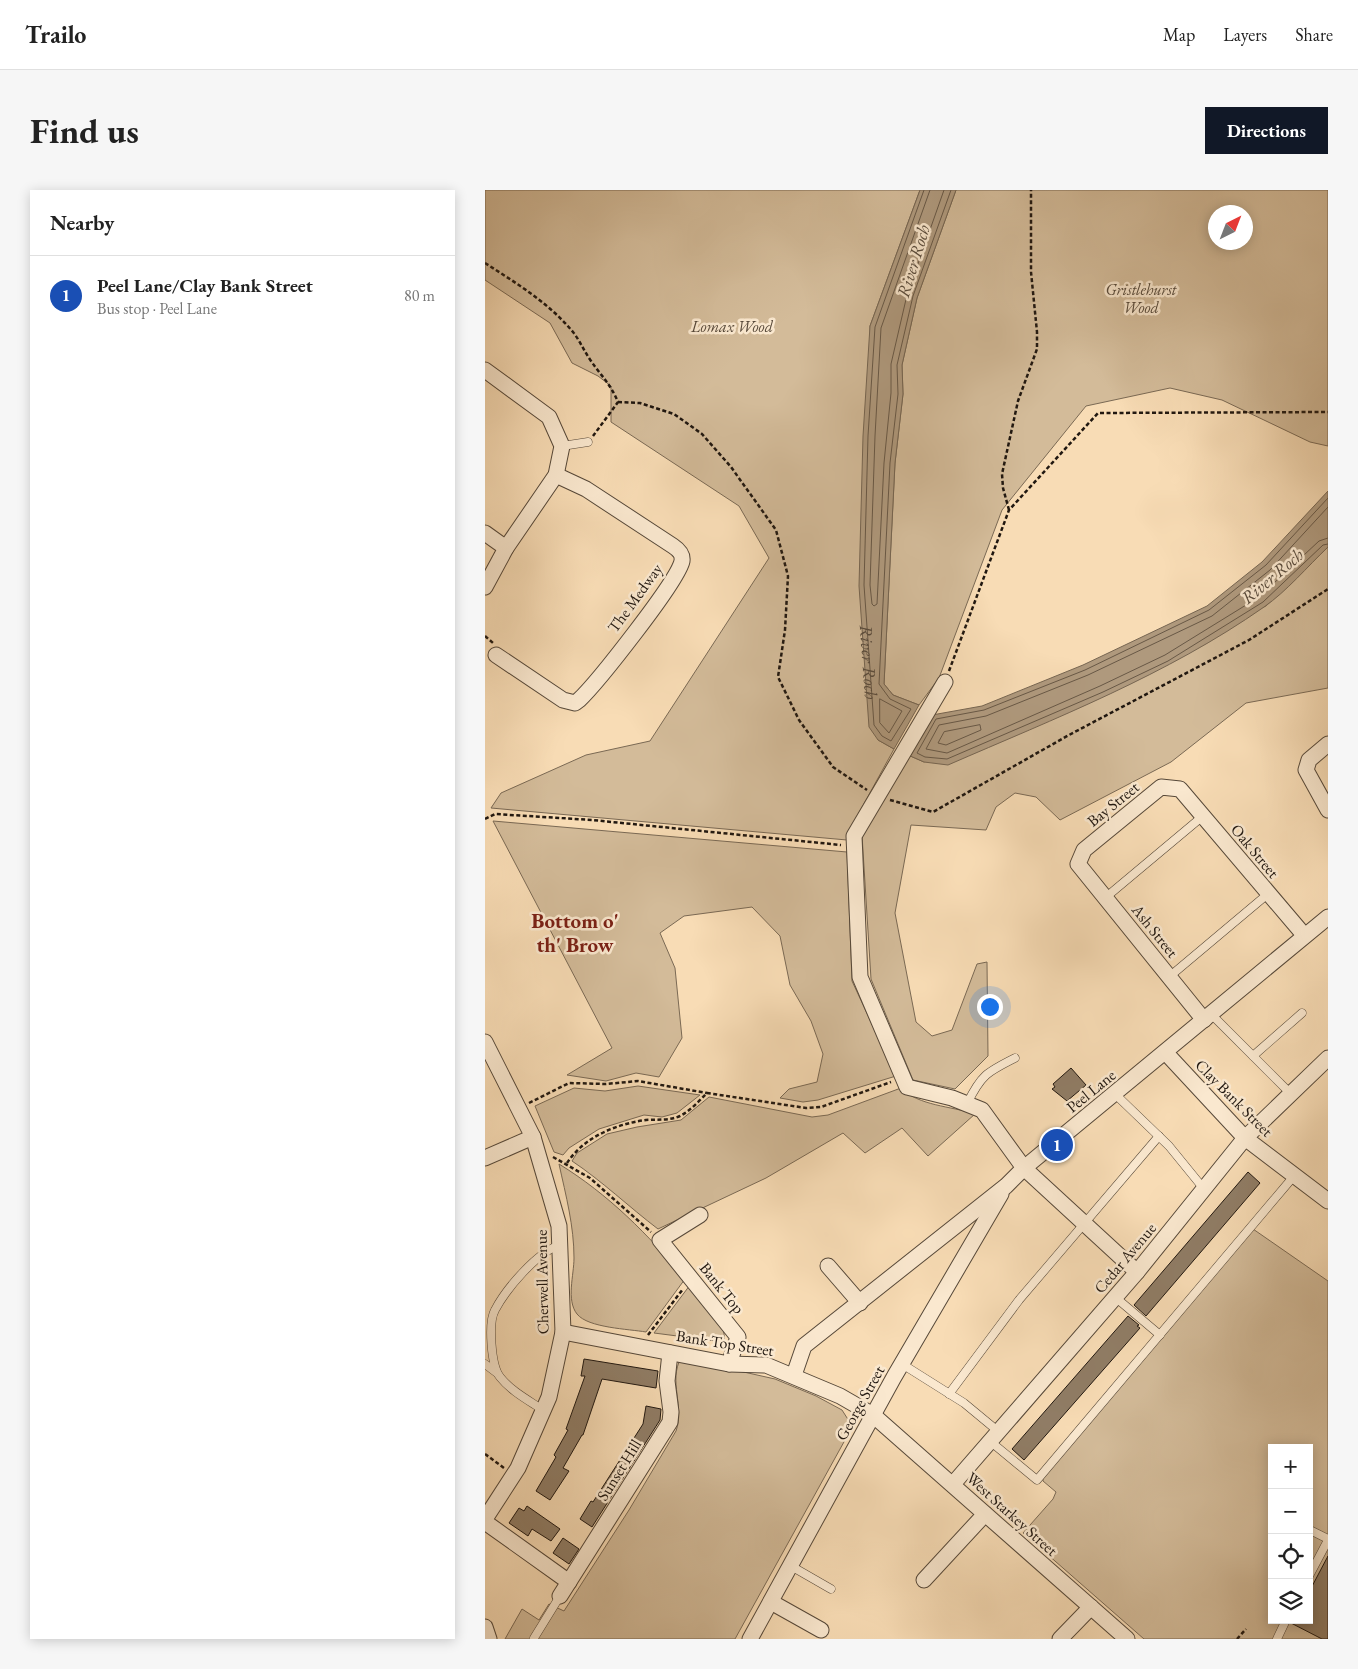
<!DOCTYPE html>
<meta charset="utf-8">
<style>
body{margin:0;font-family:"EB Garamond",serif;background:#f6f6f6;color:#222}
.controls{position:absolute;right:15px;bottom:15px;display:grid;overflow:hidden;border-radius:0px;box-shadow:0 2px 12px #0003}
.controls button{width:45px;height:45px;display:grid;place-items:center;padding:0;border:0;border-bottom:1px solid #e0e0e0;background:#fff;color:#222;font:25px sans-serif}
.compass{position:absolute;left:723px;top:15px;width:45px;height:45px;border-radius:50%;background:#fff;box-shadow:0 2px 12px #0003;rotate:42deg}
.you{position:absolute;left:504px;top:816px;width:18px;height:18px;margin:-12px;border:4px solid #fff;border-radius:50%;background:#1a73e8;box-shadow:0 0 0 8px #1a73e833}
.badge{display:grid;place-items:center;width:32px;height:32px;border-radius:50%;background:#111827;color:#fff;font-size:16px;font-weight:700}
.pin{position:absolute;translate:-50% -50%;border:2px solid #fff;box-shadow:0 1px 5px #0006}
.list{margin:0;padding:0;list-style:none}
h2{display:flex;justify-content:space-between;align-items:center;height:65px;margin:0;padding:0 20px;font-size:21px}
h2 small{font-size:16px;font-weight:400;color:#767676}
.list li{display:grid;grid-template-columns:32px 1fr auto;gap:15px;align-items:center;box-sizing:border-box;height:80px;padding:0 20px;border-top:1px solid #e0e0e0}
.list b{display:block;font-size:19px;white-space:nowrap}
.list p{margin:0;font-size:16px;white-space:nowrap;color:#767676}
.list em{font-size:16px;font-style:normal;color:#767676}
.icon{flex:none;width:28px;height:28px;fill:none;stroke:currentColor;stroke-width:2;stroke-linecap:round;stroke-linejoin:round}
.map{position:relative;flex:none;width:843px;height:1449px;overflow:hidden;border-radius:0px}
header{display:flex;align-items:center;gap:30px;box-sizing:border-box;height:70px;padding:0 25px;background:#fff;border-bottom:1px solid #e0e0e0}
header strong{font-size:24px}
nav{display:flex;gap:28px;margin-inline-start:auto;font-size:18px}
.intro{display:flex;align-items:center;justify-content:space-between;box-sizing:border-box;height:120px;padding:0 30px}
h1{margin:0;font-size:35px}
.button{padding:12px 22px;border-radius:0px;background:#111827;color:#fff;font-size:18px;font-weight:700}
main{display:flex;gap:30px;padding:0 30px}
aside{flex:1;background:#fff;border-radius:0px;box-shadow:0 2px 12px #0003}
.map>svg:first-child{display:block}
.green{fill:#d3bb99;stroke:#7a6954;fill-rule:evenodd}
.water{fill:#af997d;stroke:#766551}
.lines{fill:none;stroke-linecap:round;stroke-linejoin:round}
.shore{stroke:#685846;stroke-width:1}
.building{fill:#907d66;stroke:#201710}
.lane-casing{stroke:#564839;stroke-width:9}
.street-casing{stroke:#564839;stroke-width:17}
.path{stroke:#201710;stroke-width:2.5;stroke-dasharray:4 2.5;stroke-linecap:butt}
.lane{stroke:#fae8cf;stroke-width:8}
.street{stroke:#fae8cf;stroke-width:15}
.labels{text-anchor:middle;dominant-baseline:central;stroke-width:5;stroke-linejoin:round;paint-order:stroke}
.park-label{font-size:16px;font-style:italic;fill:#564839;stroke:#fae8cf}
.street-label{font-size:16px;fill:#201710;stroke:#fae8cf}
.water-label{font-size:18px;font-style:italic;fill:#594b3c;stroke:#fae8cf}
.district-label{font-size:21px;font-weight:bold;fill:#7a1f14;stroke:#fae8cf}
</style>
<header>
<strong>Trailo</strong>
<nav><a>Map</a><a>Layers</a><a>Share</a></nav>
</header>
<div class="intro"><h1>Find us</h1><a class="button">Directions</a></div>
<main>
<aside>
<h2>Nearby<small></small></h2>
<ul class="list">
<li><span class="badge" style="background:#1a4fb4">1</span><div><b>Peel Lane/Clay Bank Street</b><p>Bus stop · Peel Lane</p></div><em>80 m</em></li>
</ul>
</aside>
<div class="map">
<svg width="843" height="1449" viewBox="0 0 843 1449">
<rect width="100%" height="100%" fill="#f8dcb5"/>
<filter id="stains"><feTurbulence type="fractalNoise" baseFrequency=".004" numOctaves="4"/><feColorMatrix values="0 0 0 0 .2 0 0 0 0 .09 0 0 0 0 .02 0 0 0 .5 -.17"/></filter>
<radialGradient id="worn" r=".72"><stop offset=".6" stop-color="#630" stop-opacity="0"/><stop offset="1" stop-color="#630" stop-opacity=".3"/></radialGradient>
<g class="green">
<path d="M0,0H435L385,136L393,550L409,559L364,641L362,650L6,618L16,603L101,565L165,551L284,368L254,316L126,232V196L113,186L87,173L65,133L0,90Z"/>
<path d="M471,0H843V256L825,252L737,210L685,198L601,216L517,320L454,488L434,515L408,505L399,494L410,273L418,204L417,175L432,108ZM731,22H761V52H731Z"/>
<path d="M843,357V498L761,513L686,572L575,630L551,607L530,603L511,617L501,640L426,635L410,723L431,832L447,846L467,840L492,774L502,772L503,866L470,899L428,890L386,789L377,645L423,565L439,572L781,416Z"/>
<path d="M8,631L362,662L367,791L411,886L333,910L318,912L295,908L304,899L332,892L338,864L326,831L305,795L295,746L267,717L199,726L175,743L190,778L197,848L174,887L151,883L121,891L82,885L127,858Z"/>
<path d="M153,896L215,905L192,923L177,927L159,925L114,939L84,958L78,965L69,962L50,916L89,898L120,901Z"/>
<path d="M416,898C434,916 466,916 490,924L443,966L417,938L380,963L358,943L281,988L173,1039C144,1017 117,991 87,971L92,963L122,944L152,937L196,930L224,907L327,927L343,925Z"/>
<path d="M74,974C123,1004 164,1045 200,1089L161,1142C144,1139 103,1138 92,1124C81,1110 89,1085 89,1068C89,1036 81,1006 74,974Z"/>
<path d="M768,1039L843,1091V1449H659L538,1343L568,1309L571,1302L558,1291V1286ZM787,1258H824V1430H787Z"/>
<path d="M205,1095C216,1110 243,1132 239,1152L169,1143Z"/>
<path d="M196,1168L290,1189L331,1206L357,1220L364,1231L365,1241L250,1449H20L37,1419L54,1430L64,1414L79,1421L144,1320L191,1241C200,1217 183,1191 196,1168Z"/>
</g>
<g class="water">
<path d="M435,0H471L432,108L417,175L418,204L410,273L399,494L408,505L434,515L409,559L393,550L384,537L374,396L378,246L385,136Z"/>
<path d="M843,301V357C822,377 802,401 779,417C682,485 571,528 463,575L439,572L423,565L447,525L497,516L598,475L722,416L777,372Z"/>
</g>
<g class="lines">
<g class="shore">
<path id="s1" d="M439,0L390,137L383,246L379,395L389,535L397,546L406,551L426,519L405,509L394,494L405,273L413,204L412,175L428,106L466,0"/>
<path d="M445,0L396,138L390,246L385,395L387,414L389,416L392,414L399,273L406,203V174L422,105L459,0"/>
<path d="M843,308L781,375L724,420L600,480L499,520L451,529L432,563L440,567L462,569L618,502L683,471L778,412L838,355L843,354"/>
<path d="M843,317L785,380L727,426L603,485L501,526L454,535L441,559L462,563L615,496L680,465L774,407L834,351L843,348"/>
<path d="M395,509L417,521L404,543L395,533Z"/>
<path d="M495,535L496,540L461,555L453,553L459,542Z"/>
</g>
</g>
<g class="building">
<path d="M586,878L601,895L582,911L567,899L570,897L568,894Z"/>
<path d="M763,982L775,993L661,1126L649,1115Z"/>
<path d="M643,1126L654,1135L652,1136L655,1138L539,1270L527,1259Z"/>
<path d="M99,1169L173,1181L171,1198L117,1189L98,1245H97L78,1278L84,1281L65,1310L51,1301L71,1267L69,1265L83,1240L81,1239L100,1186H96Z"/>
<path d="M161,1216L176,1219L175,1230L107,1337L95,1329L106,1311L108,1312L158,1234Z"/>
<path d="M42,1316L75,1339L66,1351L47,1339L43,1346L24,1333L34,1318L39,1321Z"/>
<path d="M78,1348L94,1359L84,1374L68,1363Z"/>
<path d="M843,1366V1449H837L806,1433L807,1430H824V1402Z"/>
</g>
<g class="lines">
<defs>
<g id="lane">
<path d="M77,256L103,252"/>
<path d="M620,708L718,626"/>
<path d="M684,787L784,703"/>
<path d="M726,824L806,904"/>
<path d="M768,866L817,823"/>
<path d="M630,904L684,956L719,999"/>
<path d="M482,914C496,885 502,882 530,868"/>
<path d="M630,1107L675,1145"/>
<path d="M0,1174L12,1183"/>
<path d="M417,1174L479,1213L514,1242"/>
<path d="M464,1204L534,1110L674,946"/>
<path d="M58,1220C43,1210 26,1201 15,1187C6,1176 3,1132 10,1120C21,1099 52,1062 75,1055"/>
<path d="M506,1252L552,1290L809,986"/>
<path d="M825,1340L843,1349"/>
<path d="M306,1376L346,1399"/>
<path d="M824,1386L843,1350"/>
<path d="M49,1448L75,1406"/>
<path d="M792,1449L801,1430"/>
</g>
<g id="street">
<path d="M0,180L64,227L77,256L71,285L21,358L0,397"/>
<path d="M0,343L21,358"/>
<path d="M11,465L78,510L90,513L94,510C112,493 193,391 197,371C198,364 194,360 188,356L101,299L71,285"/>
<path d="M460,492L369,646L375,787L422,897L467,908L497,920L539,978L652,1082"/>
<path d="M843,554L824,570L821,580L843,620"/>
<path d="M719,830L593,674L599,660L676,597L695,599L819,745"/>
<path d="M0,852L48,947L74,1036L78,1142L64,1207L33,1278L0,1329"/>
<path d="M681,863L760,948L843,1011"/>
<path d="M0,968L48,947"/>
<path d="M215,1025L175,1050L253,1147L244,1174"/>
<path d="M343,1076L375,1113"/>
<path d="M78,1142L244,1174L281,1175L355,1206L388,1225L642,1449"/>
<path d="M309,1185L319,1156L521,996L539,978L843,727"/>
<path d="M468,1294L652,1082L760,948L843,868"/>
<path d="M0,1332L84,1392"/>
<path d="M439,1390L500,1324"/>
<path d="M75,1406L185,1232L186,1222L182,1191L185,1163"/>
<path d="M286,1412L336,1440"/>
<path d="M0,1437L4,1449"/>
<path d="M265,1449L409,1187L516,1004"/>
<path d="M575,1449L606,1417"/>
</g>
</defs>
<use href="#lane" class="lane-casing"/>
<use href="#street" class="street-casing"/>
<g class="path">
<path d="M0,73C31,93 64,113 88,142C95,151 99,161 106,171C117,187 125,193 133,212L108,246"/>
<path d="M133,212L155,213L189,224L217,244L246,277L291,340L303,386L300,440L293,487L314,530L348,577L382,600"/>
<path d="M524,320L518,298L517,284L533,211L552,159V142L546,82V0"/>
<path d="M0,446L8,453"/>
<path d="M464,481L524,320L613,223L843,222"/>
<path d="M405,610L448,622L584,545L764,450L843,399"/>
<path d="M0,629L10,624L107,630L356,655"/>
<path d="M44,913L84,893L121,894L153,891L222,903"/>
<path d="M68,967L105,988L166,1042"/>
<path d="M82,973C99,947 131,934 161,930C173,929 184,931 195,926C205,921 214,911 222,903L321,918L336,917L406,892"/>
<path d="M163,1145L198,1099"/>
<path d="M0,1264L19,1278"/>
<path d="M752,1449L761,1439"/>
</g>
<use href="#lane" class="lane"/>
<use href="#street" class="street"/>
</g>
<g class="labels">
<g class="park-label">
<text x="656" y="99">Gristlehurst<tspan x="656" dy="18">Wood</tspan></text>
<text x="247" y="136">Lomax Wood</text>
</g>
<g class="street-label">
<text transform="translate(150 408) rotate(-54)">The Medway</text>
<text transform="translate(628 614) rotate(-39)">Bay Street</text>
<text transform="translate(770 661) rotate(50)">Oak Street</text>
<text transform="translate(670 741) rotate(51)">Ash Street</text>
<text transform="translate(606 901) rotate(-39)">Peel Lane</text>
<text transform="translate(749 908) rotate(45)">Clay Bank Street</text>
<text transform="translate(640 1068) rotate(-50)">Cedar Avenue</text>
<text transform="translate(57 1092) rotate(-91)">Cherwell Avenue</text>
<text transform="translate(237 1098) rotate(51)">Bank Top</text>
<text transform="translate(240 1153) rotate(9)">Bank Top Street</text>
<text transform="translate(375 1213) rotate(-61)">George Street</text>
<text transform="translate(134 1280) rotate(-58)">Sunset Hill</text>
<text transform="translate(527 1324) rotate(42)">West Starkey Street</text>
</g>
<g class="water-label">
<text transform="translate(428 71) rotate(-73)">River Roch</text>
<text transform="translate(787 386) rotate(-40)">River Roch</text>
<text stroke="none"><textPath href="#s1" startOffset="481">River Roch</textPath></text>
</g>
<g class="district-label">
<text x="90" y="730">Bottom o'<tspan x="90" dy="24">th' Brow</tspan></text>
</g>
</g>
<rect width="100%" height="100%" filter="url(#stains)"/>
<rect width="100%" height="100%" fill="url(#worn)"/>
</svg>
<div class="controls">
<button>+</button>
<button>−</button>
<button><svg class="icon" aria-label="locate" viewBox="0 0 24 24"><circle cx="12" cy="12" r="6"/><path d="M12 2v4M12 18v4M2 12h4M18 12h4"/></svg></button>
<button><svg class="icon" aria-label="layers" viewBox="0 0 24 24"><path d="M12 4l9 5-9 5-9-5zM3 14l9 5 9-5"/></svg></button>
</div>
<svg class="compass" viewBox="-18 -18 36 36"><path d="M0-13l5 13h-10z" fill="#e53935"/><path d="M0 13l5-13h-10z" fill="#767676"/></svg>
<div class="you"></div>
<div class="pin badge" style="left:572px;top:955px;background:#1a4fb4">1</div>
</div>
</main>
